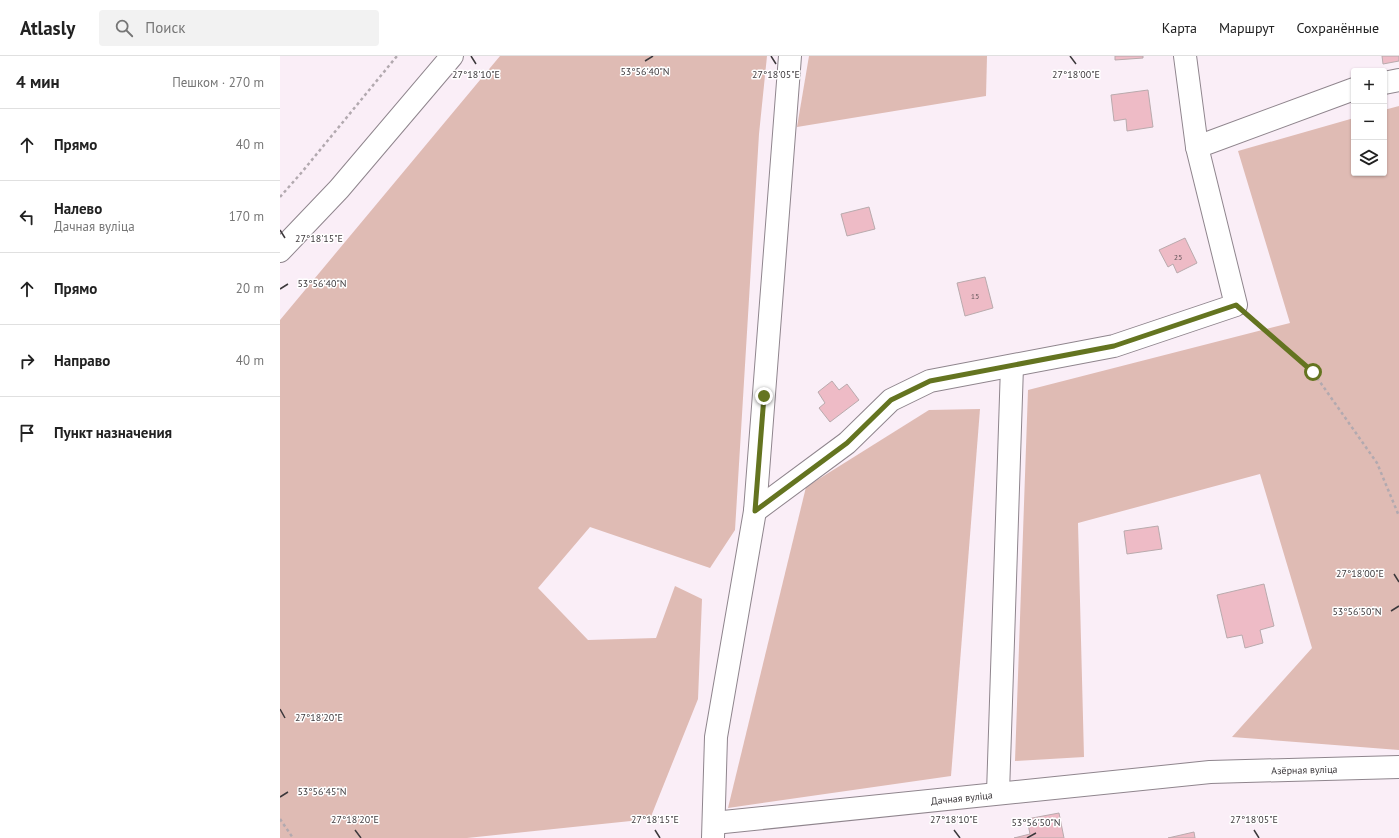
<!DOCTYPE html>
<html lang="ru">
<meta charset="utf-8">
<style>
body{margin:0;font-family:"PT Sans",sans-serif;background:#f2f2f2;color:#222}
.controls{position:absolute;right:12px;top:12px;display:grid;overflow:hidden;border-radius:4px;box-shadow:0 1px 3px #0004}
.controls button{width:36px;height:36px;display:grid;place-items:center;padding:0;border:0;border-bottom:1px solid #e0e0e0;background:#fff;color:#222;font:20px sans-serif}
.stop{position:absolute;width:12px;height:12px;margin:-9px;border:3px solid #647420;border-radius:50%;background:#fff}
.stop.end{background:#647420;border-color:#fff;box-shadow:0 1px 4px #0008}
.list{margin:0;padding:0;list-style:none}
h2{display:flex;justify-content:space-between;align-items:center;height:52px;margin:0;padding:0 16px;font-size:17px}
h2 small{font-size:13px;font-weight:400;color:#767676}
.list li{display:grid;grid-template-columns:26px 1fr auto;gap:12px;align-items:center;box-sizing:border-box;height:72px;padding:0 16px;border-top:1px solid #e0e0e0}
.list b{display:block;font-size:15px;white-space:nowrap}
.list p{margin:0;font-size:13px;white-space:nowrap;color:#767676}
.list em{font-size:13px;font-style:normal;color:#767676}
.icon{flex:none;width:22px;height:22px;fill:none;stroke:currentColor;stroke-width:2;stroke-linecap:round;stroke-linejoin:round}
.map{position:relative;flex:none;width:1119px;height:782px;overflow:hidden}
header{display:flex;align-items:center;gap:24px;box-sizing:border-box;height:56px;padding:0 20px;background:#fff;border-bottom:1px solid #e0e0e0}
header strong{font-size:19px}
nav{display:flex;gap:22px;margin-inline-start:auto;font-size:14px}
.search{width:280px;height:36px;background:#f2f2f2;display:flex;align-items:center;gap:10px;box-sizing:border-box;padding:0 14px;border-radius:4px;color:#767676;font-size:15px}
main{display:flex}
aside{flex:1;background:#fff}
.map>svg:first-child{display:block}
.green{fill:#dfbbb4}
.building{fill:#eebbc6;stroke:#b9aaad}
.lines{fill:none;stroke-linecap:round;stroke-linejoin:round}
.minor-casing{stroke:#8f858d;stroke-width:24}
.path{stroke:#b2a9af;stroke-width:2.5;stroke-dasharray:3 3;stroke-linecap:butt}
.minor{stroke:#fff;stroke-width:22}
.route{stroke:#647420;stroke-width:5}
.ticks{fill:none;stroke:#3c383b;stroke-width:1.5}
.labels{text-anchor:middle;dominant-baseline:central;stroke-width:3;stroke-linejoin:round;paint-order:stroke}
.number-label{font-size:8px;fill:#68595e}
.street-label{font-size:10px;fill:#3c383b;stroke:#fff}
.ticks-label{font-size:10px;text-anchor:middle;fill:#3c383b;stroke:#fff;stroke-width:3;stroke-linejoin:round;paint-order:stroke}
</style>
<header>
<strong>Atlasly</strong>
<div class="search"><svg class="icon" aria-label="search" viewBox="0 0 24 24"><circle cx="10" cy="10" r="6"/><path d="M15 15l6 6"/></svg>Поиск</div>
<nav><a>Карта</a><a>Маршрут</a><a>Сохранённые</a></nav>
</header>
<main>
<aside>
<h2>4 мин<small>Пешком · 270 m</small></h2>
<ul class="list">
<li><svg class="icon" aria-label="ahead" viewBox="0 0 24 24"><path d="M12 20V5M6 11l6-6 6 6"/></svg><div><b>Прямо</b></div><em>40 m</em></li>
<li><svg class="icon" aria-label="left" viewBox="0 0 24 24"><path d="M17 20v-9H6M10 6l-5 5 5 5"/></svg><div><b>Налево</b><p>Дачная вуліца</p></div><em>170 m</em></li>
<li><svg class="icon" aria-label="ahead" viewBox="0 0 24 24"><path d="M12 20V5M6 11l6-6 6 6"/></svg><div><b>Прямо</b></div><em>20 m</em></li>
<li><svg class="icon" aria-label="right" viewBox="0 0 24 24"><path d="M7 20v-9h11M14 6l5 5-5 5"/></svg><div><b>Направо</b></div><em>40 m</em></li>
<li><svg class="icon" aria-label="arrive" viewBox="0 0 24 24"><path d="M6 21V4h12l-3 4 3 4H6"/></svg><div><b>Пункт назначения</b></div></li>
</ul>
</aside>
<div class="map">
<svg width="1119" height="782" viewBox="0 0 1119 782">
<rect width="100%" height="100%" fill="#faeef7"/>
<g class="green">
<path d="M220,0H487L479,78L455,474L430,512L310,471L258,532L308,584L376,582L395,530L422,543L418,643L370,763L187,782H0V264Z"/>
<path d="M529,0H707L706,40L517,71Z"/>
<path d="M1119,50V694L952,681L1032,592L980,418L798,467L804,701L735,705L748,334L1010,267L958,95L1074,62V117H1104V54Z"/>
<path d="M700,353L671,720L448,752L526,431L649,354Z"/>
</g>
<g class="building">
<path d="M835,0H863V2L835,4Z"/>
<path d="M1102,0H1119V5L1103,8Z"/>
<path d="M868,34L873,71L847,75L846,63L834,65L831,39Z"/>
<path d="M589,151L595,173L567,180L561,158Z"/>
<path d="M905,182L917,207L897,217L893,208L888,211L879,194Z"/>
<path d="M705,221L713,252L685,260L677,227Z"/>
<path d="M552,325L559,334L567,328L579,344L550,366L539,352L545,347L538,336Z"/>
<path d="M878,470L882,493L847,498L844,475Z"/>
<path d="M984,528L994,570L980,574L983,587L965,592L962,579L947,582L937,539Z"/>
<path d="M779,757L784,782H734L750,778L747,763Z"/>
<path d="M914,776L915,782H888Z"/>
</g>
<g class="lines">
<defs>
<g id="minor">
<path d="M905,0L917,91"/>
<path d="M1104,27L1119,24"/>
<path d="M0,195L59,133L172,0"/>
<path d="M475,455L567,387L611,344L650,325L834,290L956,249L917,91L1074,33"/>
<path d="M718,737L732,310"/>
<path id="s1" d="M434,767L930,716L1119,711"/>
<path d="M433,782L436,681L475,455L510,0"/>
</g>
</defs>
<use href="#minor" class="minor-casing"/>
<g class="path">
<path d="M0,141L22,116L117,0"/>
<path d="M971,261L1033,316L1097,407L1119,460"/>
<path d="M0,763L13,782"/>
</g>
<use href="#minor" class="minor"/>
</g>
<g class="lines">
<path class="route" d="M484,340L475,455L567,387L611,344L650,325L834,290L956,249L1033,316"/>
</g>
<path class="ticks" d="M191,0L196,8M491,0L496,8M790,0L796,8M365,5L373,0M0,174L5,182M0,233L8,228M1114,518L1119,526M1111,555L1119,550M0,653L5,662M0,741L8,736M75,774L81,782M375,774L380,782M674,774L680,782M974,774L979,782M747,782L756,777"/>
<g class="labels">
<g class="number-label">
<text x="898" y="201">25</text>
<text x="695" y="240">15</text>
</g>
<g class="street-label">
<text stroke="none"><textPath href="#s1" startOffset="593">Азёрная вуліца</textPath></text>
<text stroke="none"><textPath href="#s1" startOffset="249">Дачная вуліца</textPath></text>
</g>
</g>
<g class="ticks-label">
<text x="365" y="19">53°56'40"N</text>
<text x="196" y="22">27°18'10"E</text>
<text x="496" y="22">27°18'05"E</text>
<text x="796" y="22">27°18'00"E</text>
<text x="39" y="186">27°18'15"E</text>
<text x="42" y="231">53°56'40"N</text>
<text x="1080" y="521">27°18'00"E</text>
<text x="1077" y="559">53°56'50"N</text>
<text x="39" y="665">27°18'20"E</text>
<text x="42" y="739">53°56'45"N</text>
<text x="75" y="767">27°18'20"E</text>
<text x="375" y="767">27°18'15"E</text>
<text x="674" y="767">27°18'10"E</text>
<text x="974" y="767">27°18'05"E</text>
<text x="756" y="770">53°56'50"N</text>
</g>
</svg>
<div class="controls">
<button>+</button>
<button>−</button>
<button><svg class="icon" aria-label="layers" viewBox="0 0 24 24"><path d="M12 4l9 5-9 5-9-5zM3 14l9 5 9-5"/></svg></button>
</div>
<div class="stop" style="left:1033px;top:316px"></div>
<div class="stop end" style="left:484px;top:340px"></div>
</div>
</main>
